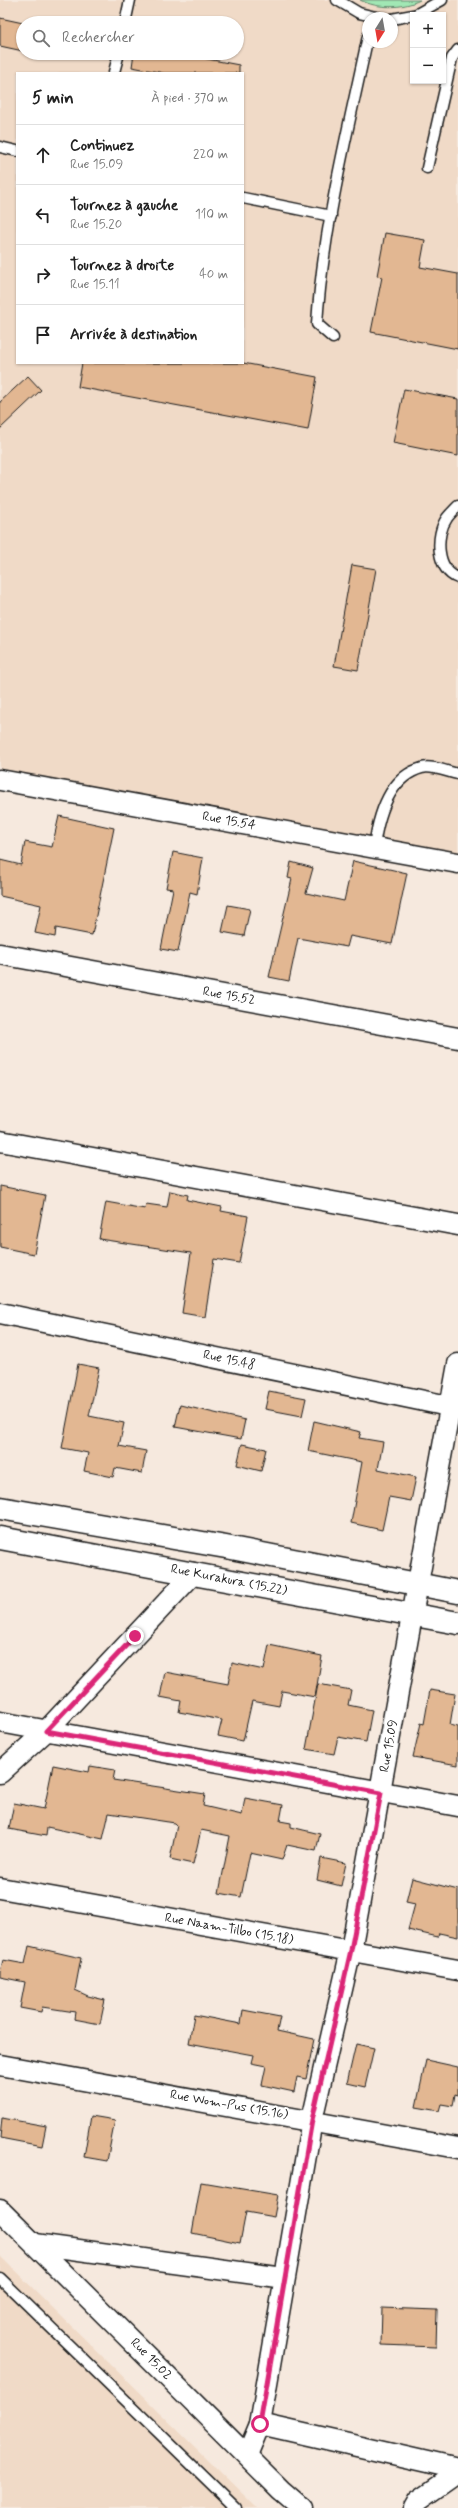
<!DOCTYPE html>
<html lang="fr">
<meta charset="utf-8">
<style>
body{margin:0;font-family:Mynerve,sans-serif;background:#f2f2f2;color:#222}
.controls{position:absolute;right:12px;top:12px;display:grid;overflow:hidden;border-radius:0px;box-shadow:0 1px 3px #0004}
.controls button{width:36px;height:36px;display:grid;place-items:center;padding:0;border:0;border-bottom:1px solid #e0e0e0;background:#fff;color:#222;font:20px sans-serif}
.compass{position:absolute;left:362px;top:12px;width:36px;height:36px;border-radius:50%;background:#fff;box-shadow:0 1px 3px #0004;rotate:191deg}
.stop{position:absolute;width:12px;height:12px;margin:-9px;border:3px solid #db2777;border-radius:50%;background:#fff}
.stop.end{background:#db2777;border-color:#fff;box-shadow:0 1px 4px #0008}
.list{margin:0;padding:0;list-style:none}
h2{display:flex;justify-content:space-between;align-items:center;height:52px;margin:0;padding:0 16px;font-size:17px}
h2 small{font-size:13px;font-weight:400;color:#767676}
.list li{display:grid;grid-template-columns:26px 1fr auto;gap:12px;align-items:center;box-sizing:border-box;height:60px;padding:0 16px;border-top:1px solid #e0e0e0}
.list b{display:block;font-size:15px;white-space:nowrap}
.list p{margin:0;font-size:13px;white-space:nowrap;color:#767676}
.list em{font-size:13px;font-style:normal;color:#767676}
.icon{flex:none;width:22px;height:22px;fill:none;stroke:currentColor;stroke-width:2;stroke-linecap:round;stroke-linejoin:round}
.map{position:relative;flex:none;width:458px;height:2508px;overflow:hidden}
.search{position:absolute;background:#fff;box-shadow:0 1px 3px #0004;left:16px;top:16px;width:228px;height:44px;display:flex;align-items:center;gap:10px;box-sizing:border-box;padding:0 14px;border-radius:22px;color:#767676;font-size:15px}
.panel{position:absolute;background:#fff;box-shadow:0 1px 3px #0004;left:16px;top:72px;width:228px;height:292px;border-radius:0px}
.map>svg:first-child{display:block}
.built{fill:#f0dac7;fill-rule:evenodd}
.green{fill:#a1e7b4;stroke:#5e8268}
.building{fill:#e2b792;stroke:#1c1c1c}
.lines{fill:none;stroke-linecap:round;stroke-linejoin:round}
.service-casing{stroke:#1c1c1c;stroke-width:13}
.minor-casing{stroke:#1c1c1c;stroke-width:23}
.secondary-casing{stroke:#1c1c1c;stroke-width:25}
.service{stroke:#fff;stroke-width:10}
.minor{stroke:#fff;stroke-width:20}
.secondary{stroke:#fff;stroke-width:22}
.route{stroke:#db2777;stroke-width:5}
.labels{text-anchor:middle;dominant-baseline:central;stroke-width:4;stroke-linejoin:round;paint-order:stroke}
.street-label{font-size:13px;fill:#1c1c1c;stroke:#fff}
</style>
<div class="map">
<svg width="458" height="2508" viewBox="0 0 458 2508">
<rect width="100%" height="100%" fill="#f6e9de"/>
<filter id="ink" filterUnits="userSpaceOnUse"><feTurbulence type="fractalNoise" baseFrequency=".025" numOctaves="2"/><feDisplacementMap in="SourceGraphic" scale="8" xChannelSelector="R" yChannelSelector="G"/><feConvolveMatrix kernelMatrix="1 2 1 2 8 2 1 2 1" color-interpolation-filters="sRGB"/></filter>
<g filter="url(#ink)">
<g class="built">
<path d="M0,0H458V863L0,780ZM413,15H443V81H413ZM368,18H392V42H368ZM23,23H237V53H23ZM17,73H243V363H17Z"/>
<path d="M0,2256L257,2508H0Z"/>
</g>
<path class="green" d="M360,0H420C402,9 378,9 360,0Z"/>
<g class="building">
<path d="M0,18L23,23V51L0,46Z"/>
<path d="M134,53H176L239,65V73H164L132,67Z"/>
<path d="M385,233L425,240L420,267L458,274V349L371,332L382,277L377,276Z"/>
<path d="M82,363H243L317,377L308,430L78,387Z"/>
<path d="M28,376L41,390L0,429V402Z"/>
<path d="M404,389L458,399V456L393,443Z"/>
<path d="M352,565L376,569L358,670L334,666Z"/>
<path d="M59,816L114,828L92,935L56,928L55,937L35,933L41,905L0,896V860L21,865L25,842L52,847Z"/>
<path d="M173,852L203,858L197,894L190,892L178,952L161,949L173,889L166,888Z"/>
<path d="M353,861L407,873L392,944L350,936L347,947L298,938L289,981L269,977L292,879L288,878L291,862L313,868L306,893L344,901Z"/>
<path d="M228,905L250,909L244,936L222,932Z"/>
<path d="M0,1186L45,1195L34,1254L0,1247Z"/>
<path d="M170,1191L188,1195L187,1200L222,1207L221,1211L248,1216L239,1263L214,1259L205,1317L182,1313L191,1253L99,1239L106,1202L145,1209L146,1204L167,1207Z"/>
<path d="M78,1364L99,1368L89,1416L124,1423L119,1446L146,1451L142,1473L115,1468L113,1477L84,1471L88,1453L62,1448Z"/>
<path d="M269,1391L306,1398L302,1416L265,1409Z"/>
<path d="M180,1405L245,1420L241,1439L175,1427Z"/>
<path d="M314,1421L361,1432L359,1438L383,1442L378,1469L416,1477L411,1501L389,1497L382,1530L351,1523L362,1462L308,1451Z"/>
<path d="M242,1444L266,1449L261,1471L237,1465Z"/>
<path d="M269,1645L322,1656L315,1697L282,1691L279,1706L252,1701L243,1741L218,1736L222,1720L179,1712L181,1701L160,1697L165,1672L228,1684L232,1663L264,1670Z"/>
<path d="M318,1684L351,1690L348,1705L372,1710L366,1742L338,1737L334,1754L306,1749Z"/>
<path d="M430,1690L455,1694L450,1725L458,1727V1765L413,1757L421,1723L424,1724Z"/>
<path d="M53,1765L89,1772L90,1766L115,1770L113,1780L205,1794L203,1806L242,1815L245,1798L283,1805L280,1821L291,1823V1827L320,1834L316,1851L287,1845L282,1860L250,1853L241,1897L219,1893L230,1836L201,1830L193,1864L170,1859L177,1825L175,1823L109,1813L103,1839L47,1827L46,1836L9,1829L14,1803L44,1809Z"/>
<path d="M321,1858L346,1863L341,1886L317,1880Z"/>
<path d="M412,1878L458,1890V1937L439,1933L438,1937L408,1930L415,1904L406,1902Z"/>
<path d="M29,1946L81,1958L75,1990L88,1996L105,2000L100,2024L74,2019L75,2012L42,2007L41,2012L20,2008L25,1982L0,1977V1972L3,1960L25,1964Z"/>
<path d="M243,2010L280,2017L277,2031L314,2039L306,2079L297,2077L294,2092L262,2085L266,2066L251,2063L253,2055L189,2043L194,2015L241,2024Z"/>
<path d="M356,2044L374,2048L365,2087L347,2083Z"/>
<path d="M426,2060L458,2067V2095L455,2094L453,2106L441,2104L439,2111L416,2107Z"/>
<path d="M91,2116L115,2120L107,2161L84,2157Z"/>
<path d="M2,2118L46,2126L42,2146L0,2138Z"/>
<path d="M201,2182L278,2195L274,2217L246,2212L240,2243L192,2233Z"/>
<path d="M382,2308L437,2310L436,2347L381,2345Z"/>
</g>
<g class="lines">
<defs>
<g id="service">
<path d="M337,0L359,13L380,18"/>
<path d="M415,15L442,0"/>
<path d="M392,19L413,15"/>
<path d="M125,23L130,0"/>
<path d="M114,72L119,53"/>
<path d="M0,147L17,151"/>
<path d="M427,168L452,58L458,50"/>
<path d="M243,198L331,216"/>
<path d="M333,338L317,324C323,227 348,131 368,36"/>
<path d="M458,506C454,510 450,514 447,518C435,535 436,570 458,578"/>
<path d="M374,847C378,817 388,777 422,768C431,765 448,772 458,774"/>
<path d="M0,2278L236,2508"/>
</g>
<g id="minor">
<path d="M0,780L458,863"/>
<path d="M0,954L458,1038"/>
<path d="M0,1141L458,1225"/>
<path d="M0,1313L458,1408"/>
<path d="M0,1722L458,1806"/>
<path d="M0,1773L46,1731L194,1573"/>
<path d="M0,1888L458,1970"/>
<path d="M0,2065L458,2148"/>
<path d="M0,2210L281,2490L302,2508"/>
<path d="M35,2244L284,2278"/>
<path d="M260,2424L458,2469"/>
<path d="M247,2455L260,2424L312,2120L351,1950L458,1364"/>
<path d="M414,2508L418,2501L458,2473"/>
</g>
<g id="secondary">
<path d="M0,1508L226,1547L458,1592"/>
<path d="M0,1538L458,1623"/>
</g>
</defs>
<use href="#service" class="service-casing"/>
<use href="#minor" class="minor-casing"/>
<use href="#secondary" class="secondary-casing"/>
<use href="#service" class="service"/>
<use href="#minor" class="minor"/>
<use href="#secondary" class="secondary"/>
</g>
</g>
<g class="lines" filter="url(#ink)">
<path class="route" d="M135,1636L46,1731L381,1793L351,1950L312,2120L260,2424"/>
</g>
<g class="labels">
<g class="street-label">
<text transform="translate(229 821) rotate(10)">Rue 15.54</text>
<text transform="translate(229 996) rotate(10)">Rue 15.52</text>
<text transform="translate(229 1360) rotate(12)">Rue 15.48</text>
<text transform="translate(229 1580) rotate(11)">Rue Kurakura (15.22)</text>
<text transform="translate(389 1746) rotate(-80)">Rue 15.09</text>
<text transform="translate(229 1929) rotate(10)">Rue Naam-Tilbo (15.18)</text>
<text transform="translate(229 2105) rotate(10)">Rue Wom-Pus (15.16)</text>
<text transform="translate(151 2359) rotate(45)">Rue 15.02</text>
</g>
</g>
</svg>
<div class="controls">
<button>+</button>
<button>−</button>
</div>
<svg class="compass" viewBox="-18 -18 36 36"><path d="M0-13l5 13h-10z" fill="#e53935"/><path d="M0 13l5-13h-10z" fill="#767676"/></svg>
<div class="stop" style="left:260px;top:2424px"></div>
<div class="stop end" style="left:135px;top:1636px"></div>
<div class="search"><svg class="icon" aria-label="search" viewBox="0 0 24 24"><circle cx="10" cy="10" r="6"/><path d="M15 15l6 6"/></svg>Rechercher</div>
<section class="panel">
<h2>5 min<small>À pied · 370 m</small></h2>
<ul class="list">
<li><svg class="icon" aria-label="ahead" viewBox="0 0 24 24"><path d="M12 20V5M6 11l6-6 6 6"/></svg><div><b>Continuez</b><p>Rue 15.09</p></div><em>220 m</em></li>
<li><svg class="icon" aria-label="left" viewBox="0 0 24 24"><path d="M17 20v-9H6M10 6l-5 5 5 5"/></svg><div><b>Tournez à gauche</b><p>Rue 15.20</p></div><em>110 m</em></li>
<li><svg class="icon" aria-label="right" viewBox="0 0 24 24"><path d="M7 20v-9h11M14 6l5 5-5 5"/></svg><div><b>Tournez à droite</b><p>Rue 15.11</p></div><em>40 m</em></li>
<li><svg class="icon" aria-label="arrive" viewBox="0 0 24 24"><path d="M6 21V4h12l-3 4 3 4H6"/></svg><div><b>Arrivée à destination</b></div></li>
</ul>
</section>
</div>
